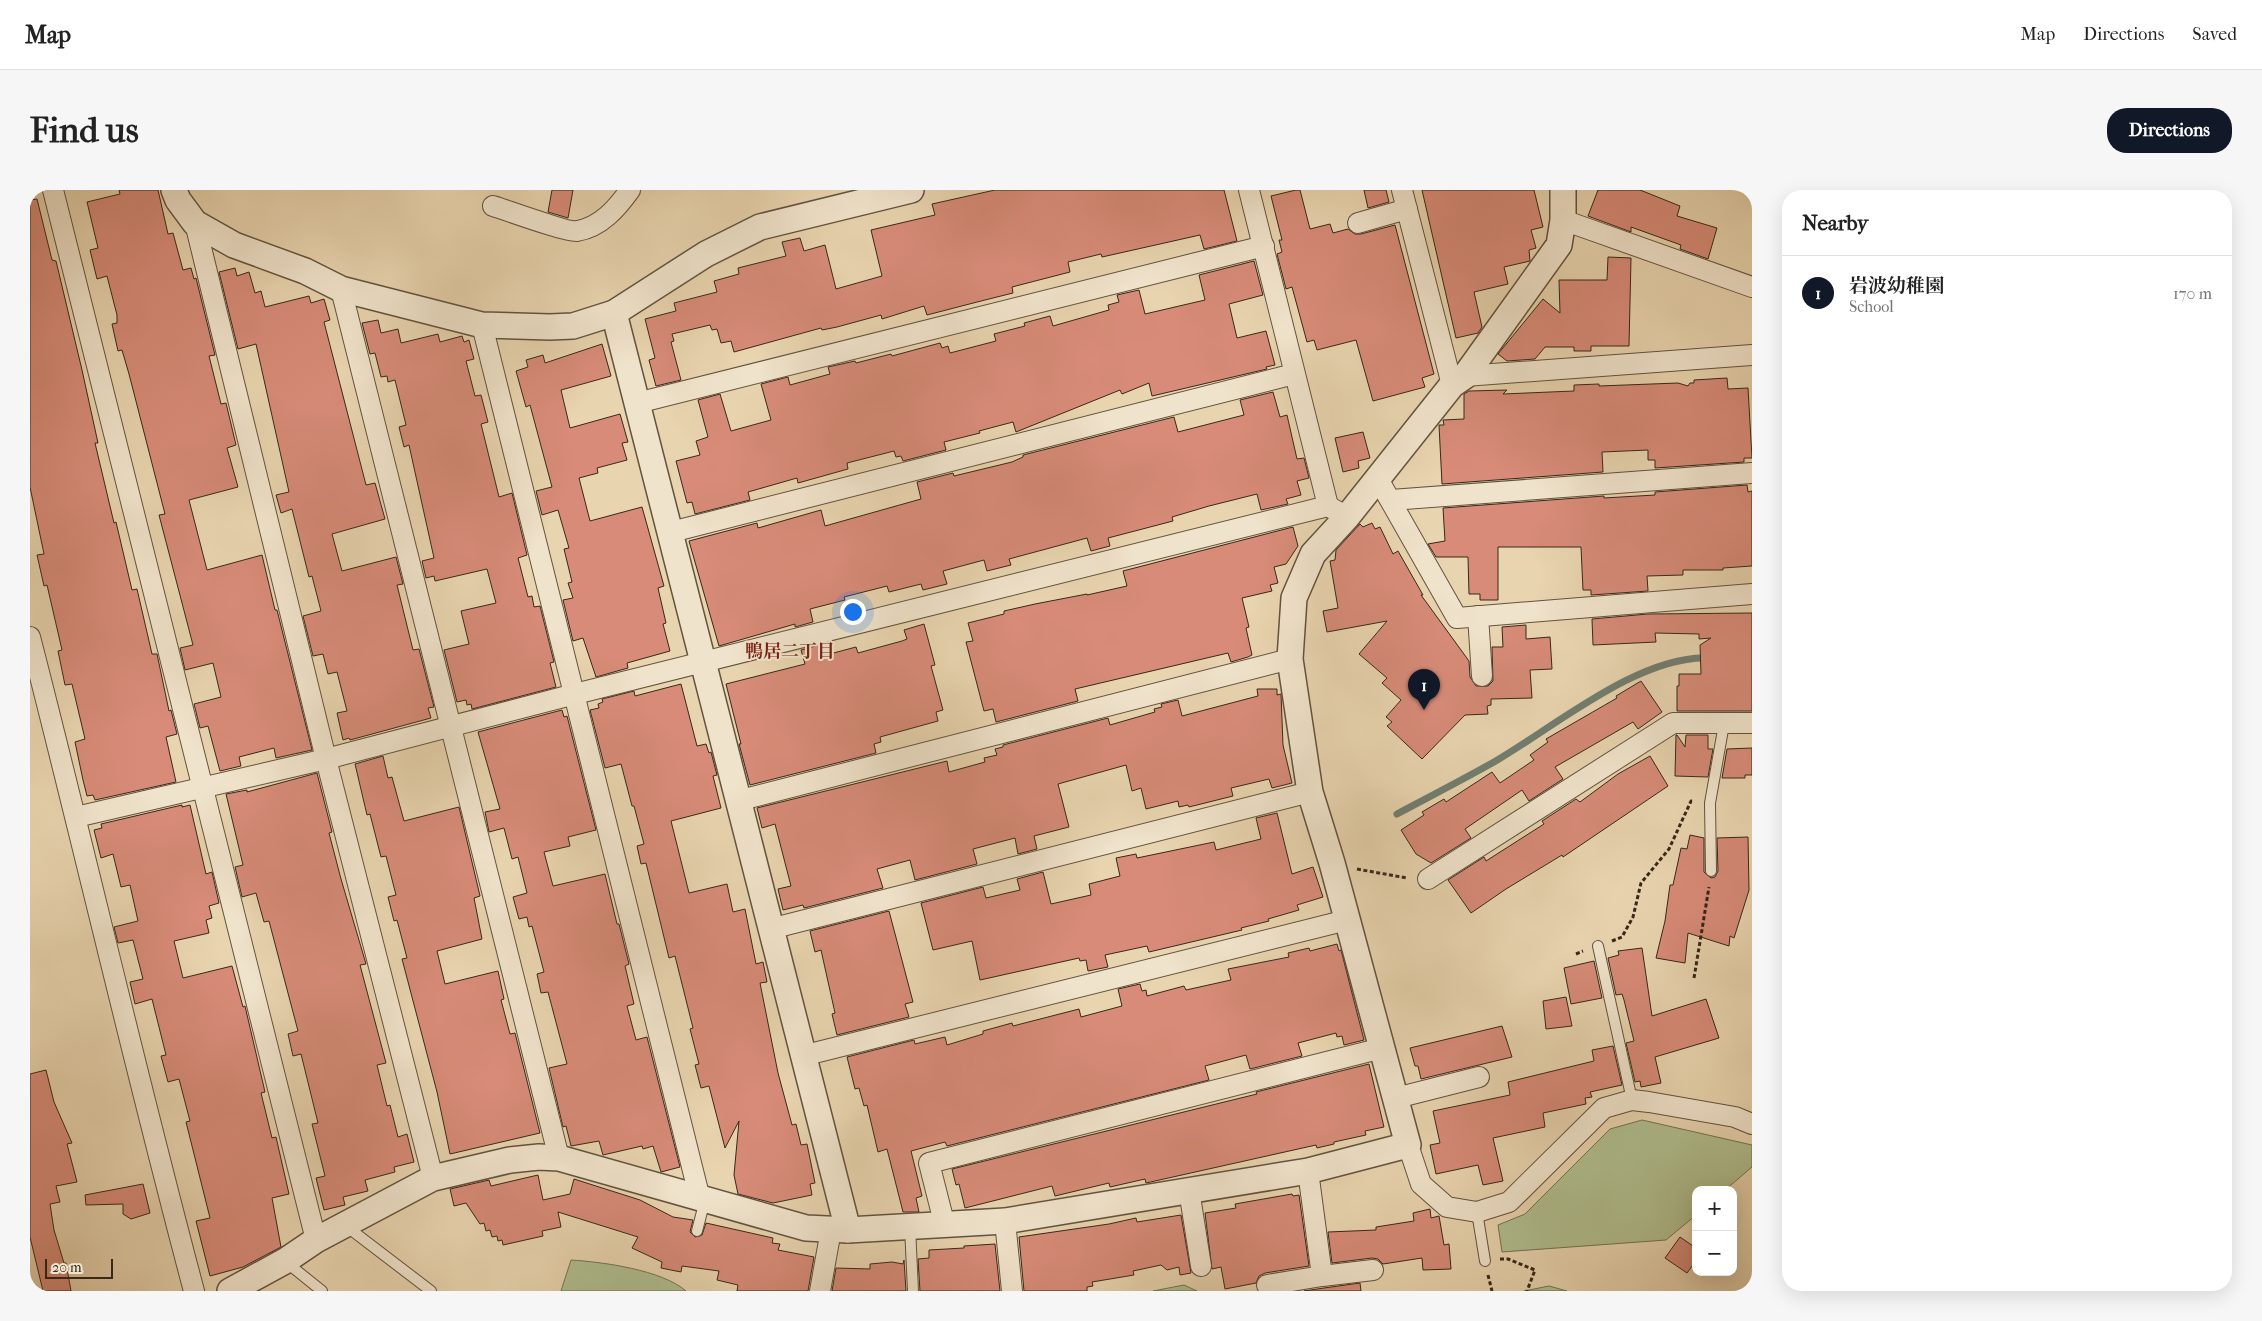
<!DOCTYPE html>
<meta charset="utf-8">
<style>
body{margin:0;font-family:"IM FELL French Canon","Noto Serif JP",serif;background:#f6f6f6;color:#222}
.controls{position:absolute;right:15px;bottom:15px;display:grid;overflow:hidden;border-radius:10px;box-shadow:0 5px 20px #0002}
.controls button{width:45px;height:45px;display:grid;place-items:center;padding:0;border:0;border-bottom:1px solid #e0e0e0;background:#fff;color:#222;font:25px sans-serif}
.scale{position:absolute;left:15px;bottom:12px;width:68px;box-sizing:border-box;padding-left:5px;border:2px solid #372819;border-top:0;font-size:14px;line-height:18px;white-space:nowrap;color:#372819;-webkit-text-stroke:4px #f0e3cb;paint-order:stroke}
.you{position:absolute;left:822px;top:421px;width:18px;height:18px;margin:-12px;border:4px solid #fff;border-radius:50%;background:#1a73e8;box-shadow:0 0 0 8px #1a73e833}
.badge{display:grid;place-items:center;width:32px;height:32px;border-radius:50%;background:#111827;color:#fff;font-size:16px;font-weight:700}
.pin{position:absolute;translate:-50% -41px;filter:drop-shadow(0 1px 2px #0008)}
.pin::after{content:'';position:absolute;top:26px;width:18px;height:15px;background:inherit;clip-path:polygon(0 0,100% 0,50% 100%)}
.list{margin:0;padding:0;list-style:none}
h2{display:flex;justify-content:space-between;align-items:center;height:65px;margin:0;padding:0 20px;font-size:21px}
h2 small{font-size:16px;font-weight:400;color:#767676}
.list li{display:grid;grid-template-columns:32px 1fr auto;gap:15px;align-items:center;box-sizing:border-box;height:75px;padding:0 20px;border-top:1px solid #e0e0e0}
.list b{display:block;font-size:19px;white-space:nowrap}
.list p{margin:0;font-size:16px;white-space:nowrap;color:#767676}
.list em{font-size:16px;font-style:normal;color:#767676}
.map{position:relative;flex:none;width:1722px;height:1101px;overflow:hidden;border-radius:20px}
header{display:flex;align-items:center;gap:30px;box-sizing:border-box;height:70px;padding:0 25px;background:#fff;border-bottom:1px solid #e0e0e0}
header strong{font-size:24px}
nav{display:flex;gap:28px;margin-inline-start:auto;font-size:18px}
.intro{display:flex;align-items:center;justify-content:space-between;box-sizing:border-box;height:120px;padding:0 30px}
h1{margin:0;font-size:35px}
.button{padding:12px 22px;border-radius:20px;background:#111827;color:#fff;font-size:18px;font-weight:700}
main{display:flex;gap:30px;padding:0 30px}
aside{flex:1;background:#fff;border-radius:20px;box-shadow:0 5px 20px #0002}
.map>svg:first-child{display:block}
.green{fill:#b0be8f;stroke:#747354}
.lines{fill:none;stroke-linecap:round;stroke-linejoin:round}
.stream{stroke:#717e70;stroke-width:7}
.building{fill:#d78b78;stroke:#372819}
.service-casing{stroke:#63533e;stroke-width:12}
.minor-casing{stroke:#63533e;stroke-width:22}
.tertiary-casing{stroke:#63533e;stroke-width:28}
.path{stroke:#372819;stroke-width:3;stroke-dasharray:4 2.5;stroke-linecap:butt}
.service{stroke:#f0e3cb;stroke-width:10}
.minor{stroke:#f0e3cb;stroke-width:20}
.tertiary{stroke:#f0e3cb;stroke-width:25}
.labels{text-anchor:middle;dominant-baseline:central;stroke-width:4;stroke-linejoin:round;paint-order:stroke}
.neighbourhood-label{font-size:18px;font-weight:bold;fill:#7a1f14;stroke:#f0e3cb}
</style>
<header>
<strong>Map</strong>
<nav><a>Map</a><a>Directions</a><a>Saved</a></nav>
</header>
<div class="intro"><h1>Find us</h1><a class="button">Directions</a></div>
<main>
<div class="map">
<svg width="1722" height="1101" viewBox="0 0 1722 1101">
<rect width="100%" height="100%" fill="#e8d4af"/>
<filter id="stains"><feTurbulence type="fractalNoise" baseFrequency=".004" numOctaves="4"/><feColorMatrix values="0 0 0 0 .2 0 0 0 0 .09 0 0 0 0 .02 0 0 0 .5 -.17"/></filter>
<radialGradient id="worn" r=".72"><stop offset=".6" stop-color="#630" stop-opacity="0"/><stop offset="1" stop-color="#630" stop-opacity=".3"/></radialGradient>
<g class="green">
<path d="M1612,930L1722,955V977L1695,1000H1666V1025L1636,1050L1472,1062L1468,1035L1495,1024L1580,939Z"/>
<path d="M541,1070C573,1072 632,1080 656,1101H531Z"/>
<path d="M1154,1095L1167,1101H1123Z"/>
<path d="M1519,1096L1537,1101H1494Z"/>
</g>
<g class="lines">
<path class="stream" d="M1367,624C1399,607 1432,590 1464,572C1523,538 1609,465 1678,468"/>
</g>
<g class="building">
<path d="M89,0H128L138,44L143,43L153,80L161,78L164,89L166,88L185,165L179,166L191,214L196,213L206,255L197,258L208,297L159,310L177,380L232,365L245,420H247L282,560L246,568L244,558L209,567L211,576L190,581L178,536L170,538L164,514L191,507L183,473L155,480L150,458L163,455L129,325L135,324L99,184L92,160L88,161L82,134L87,133V125L77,86L67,89L60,60L68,58L57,12L90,4Z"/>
<path d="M522,0H543L538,28L518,22Z"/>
<path d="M965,0H1194L1207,51L1174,59L1170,45L1072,67L1071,64L1038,72L1040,82L982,97L983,103L951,111L897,125L894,116L852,129L851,125L807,137L792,140L791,138L704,162L701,151L691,153L687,139L682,140L680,135L642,144L644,151L641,152L651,190L626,196L619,170L625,168L615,129L646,121L644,113L687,102L684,91L709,84L708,78L756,66L752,52L770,48L774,61L795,55L806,99L852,86L841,40L905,25L902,14Z"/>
<path d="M1266,0H1270L1280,39L1300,34L1303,43L1318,39L1325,44H1331L1365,35L1404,184L1392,188L1395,197L1343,211L1326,150L1287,160L1284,150L1277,152L1262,97L1256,99L1247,64L1252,62L1249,50H1252L1241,6Z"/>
<path d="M1334,0H1356L1359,12L1338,18Z"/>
<path d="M1392,0H1504L1513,37L1501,40L1506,58L1499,60L1500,71L1474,77L1478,94L1444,102L1452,137L1448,143L1426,148Z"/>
<path d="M1568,0H1610L1650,16L1647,26L1687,38L1678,69L1650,59L1651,55L1601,37V42L1558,26Z"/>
<path d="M7,9L22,70L26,71L52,180L68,253H65L84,333L86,332L102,400L107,399L122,464H127L139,521L141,520L147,544L136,547L146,592L65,610L63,605L57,606L53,590L45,552L55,549L42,494L35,495L28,461L32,460L17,395L14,396L7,365L14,364L0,297V10Z"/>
<path d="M1578,67L1601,68L1599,156H1561V161H1544V157H1515L1505,169L1477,171L1468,164L1513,109L1530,123L1529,90H1577Z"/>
<path d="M1224,71L1233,105L1199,114L1207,148L1236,141L1245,175L1236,177L1237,179L1122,206L1119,193L1092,204L1090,200L986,242L983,232L949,241L950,243L914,252L916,260L873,271L871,266L866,267L864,261L817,273L818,279L768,293L767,288L718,302L720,310L665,324L662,312L657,313L646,271L670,265L666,251L678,247L668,210L690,204L701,241L741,230L731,194L758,187L760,195L800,184L798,177L825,171L826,173L861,164L862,166L910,153L912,158L918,156L920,163L966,151L964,144L995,136L994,133L1020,126L1023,136L1079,120L1078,115L1089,112L1087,105L1109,100L1115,124L1175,110L1169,85Z"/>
<path d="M205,78L207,86L219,82L225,103L231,101L235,117L279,106L281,113L294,109L300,130L294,132L336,295L345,293L355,329L302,344L312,381L366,367L373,394L367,395L383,460L389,459L404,517L398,518L401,528L320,550L319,548L313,550L307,523L317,521L307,482L298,484L293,464L283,466L273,426L291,421L282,386L279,387L262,319L251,323L246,305L259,302L226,154L208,159L189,82Z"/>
<path d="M348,130L351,143L368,139L371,153L408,144L410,152L432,146L434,152L439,150L444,169L436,171L445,206L451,205L458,232L451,234L469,307L482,303L497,365L488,368L498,407L502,406L504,417L510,416L524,472L520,473L526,497L442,519L441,514L437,515L436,510L427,512L414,460L439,454L431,421L466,413L457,379L405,391L404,386L396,388L392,371L404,368L379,255L374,257L369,237L376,235L365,190L358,192L357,186L351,187L345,163L340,164L332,133Z"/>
<path d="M572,154L581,186L531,200L540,238L590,224L598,252L592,253L597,270L567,278L568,283L549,288L560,331L612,317L634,396L628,398L636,433L633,434L640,461L597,473L598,478L566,487L553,448L543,451L533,410L543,408L538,393L542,392L534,359L539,358L528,320L512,325L506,301L522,297L500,215L496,217L486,181L498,177L496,170L513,165L515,173Z"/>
<path d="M1697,188L1698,199L1718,198L1722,268H1714V272L1625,278V270H1618V260L1572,262L1573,282L1412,294L1409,235H1414L1413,230L1434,229V204L1439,201L1477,200L1473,204L1544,201V195L1569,194V196L1648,193L1658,196L1660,193H1664V190Z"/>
<path d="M1243,202L1250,227L1257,225L1267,269L1274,268L1279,288L1267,291L1271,305L1256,309L1258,314L1231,320L1227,304L1179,316L1142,327L1143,331L1078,348L1080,356L1061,361L1057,348L979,369L981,375L957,381L954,370L913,381L917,394L893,400L891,394L859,402L857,396L814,407L815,410L780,419L783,432L765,437V434L689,456L659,351L727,333L728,338L791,320L795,336L891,309L887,292L923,283L924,286L982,272L993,267V265L1144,227L1148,242L1214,225L1210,210Z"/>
<path d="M1333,242L1340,268L1328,271L1329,278L1313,282L1305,248Z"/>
<path d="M1717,295L1718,302L1722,301V376L1693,378V380H1653V385L1617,386L1618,401L1561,405V400H1553L1551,357H1468V410H1450V404H1439L1438,367H1406L1398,354L1415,351L1413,318L1574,306V308L1625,305V302Z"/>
<path d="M1342,333L1345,339L1350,337L1363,364L1368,361L1393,405H1391L1439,471L1440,487L1446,496H1458L1463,491L1462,457H1473L1472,437L1496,435V449L1520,447L1522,479L1500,480L1502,508L1461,509V515L1457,516L1458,524L1435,525L1392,569L1357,536L1362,532L1356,527L1371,510L1352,493L1357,488L1329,464L1357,431L1297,442L1293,421L1308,418L1300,371L1305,370L1306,360L1330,334L1333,337Z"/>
<path d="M1263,337L1268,356L1256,374L1244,377L1248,393L1240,395L1242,401L1212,408L1219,437L1216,438L1222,465L1218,467L1201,472L1198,463L1045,499L1048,511L966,532L963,519L954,521L936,452L943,451L938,433L974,424V421L1005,414L1057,404V405L1097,396L1093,381Z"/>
<path d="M1722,423V521H1647V496H1649V484H1671L1670,455L1681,448L1669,449V444L1625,443L1626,452L1563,455L1562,429L1618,424Z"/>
<path d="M894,434L905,475L901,476L913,520L906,522L908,531L850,547L851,552L844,554L846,563L720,595L709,554H711L696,494L775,474L771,460L789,455L791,462L795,461L796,465L826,457L828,463L872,451L877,449L874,440Z"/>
<path d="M1611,491L1632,522L1608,539L1603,532L1525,577L1533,589L1499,611L1492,600L1435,639L1441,648L1401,673L1386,664L1371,640L1394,625L1392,622L1414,609L1416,612L1462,582L1470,593L1504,570L1500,565L1518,552L1516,549L1587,508L1586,506Z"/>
<path d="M651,494L667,556L676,554L679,563L681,562L687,585L683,586L691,618L641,631L659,703L697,694L703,722L715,719L726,774L733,772L737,792L730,793L748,883L762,935L766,934L771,955L777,954L785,993L780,994L782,1005L743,1013L708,1004L704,985L709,931L695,958L679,896L671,898L665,875L669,874L660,839L663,838L645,766L639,768L616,673L611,674L607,656L614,654L604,616H602L591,574L575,578L560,520L569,518L568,514L573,512L572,509L604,501L605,506Z"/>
<path d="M1227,499H1247V505L1251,504L1253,555L1262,593L1242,598L1239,589L1201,598L1203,606L1159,617L1158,615L1149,617L1148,611L1116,619L1111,598L1102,601L1096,575L1028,594L1039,637L1004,646L1007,659L988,664L985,648L943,659L947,674L885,690L880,670L847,679L853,698L774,718L773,715L753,720L748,699L761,696L745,634L732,638L727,618L917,571L919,582L955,572L954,568L967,565L965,559L973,557V555L1078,528L1080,535L1125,522L1124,519L1132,517L1131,514L1148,510L1152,526L1228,506Z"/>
<path d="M532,520L534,527L537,526L566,640L538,647L540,656L514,662L523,696L575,684L587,734H589L599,774L595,776L604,814L597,816L606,850L617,847L650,977L631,982L623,956L613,959L612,956L573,965L569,951L541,956L536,936L533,937L519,878L537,874L518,802L511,803L507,784L514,782L502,736L499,737L497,727L489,729L483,707L497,703L488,667L482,669L474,638L459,642L455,622L470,619L448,542Z"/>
<path d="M1646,545H1647L1655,557L1656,545H1678V559H1683L1678,587L1645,586Z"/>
<path d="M1722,558V585H1715V588H1692L1697,559Z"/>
<path d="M353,566L358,588L362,587L374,631L429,617L450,706L444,708L452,749L407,761L415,794L468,781L474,809L471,810L480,844L485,843L510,943L420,964L407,902L372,769L377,768L367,730L364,731L358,707L366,705L356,666L351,667L340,624L337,625L325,574Z"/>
<path d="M1620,566L1638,596L1533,667L1532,665L1476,699L1441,723L1418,690L1454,667L1456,671L1514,634L1512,631L1546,609L1550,612L1588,584Z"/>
<path d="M287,583L302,642L299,643L311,689L336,774L330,775L356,873L347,875L357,916L360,915L368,947L377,944L384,972L364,977L365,982L335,990L338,1001L313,1007L315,1015L294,1020L286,988L295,986L282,934L288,933L271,864L263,866L258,844L268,841L239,731L234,732L226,703L212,707L205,677L213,675L196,604L217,600V602Z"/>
<path d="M152,615V617L160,615L176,684L182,682L189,713L179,716L182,728L176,730L179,743L144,751L153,788L202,776L213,817L215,816L235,902L231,903L242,948L246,947L259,1004L242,1008L251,1057L213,1077L180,1086L166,1031L180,1028L156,932L160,931L149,889L138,892L131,866L136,865L122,809L105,814L100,792L113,789L103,750L88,753L84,737L108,731L100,695L91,697L83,664L71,668L64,640L72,638L71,634Z"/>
<path d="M1247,623L1262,684L1283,677L1293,707L1267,715L1269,720L1238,729L1239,731L1211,738L1212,740L1119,762L1117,756L1075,765L1078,777L1058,781L1056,770L1050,771L1049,768L950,790L942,751L903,760L891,713L953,697L956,708L990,700L987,689L1013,682L1021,714L1061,705L1059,694L1090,686L1086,668L1106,664L1107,668L1184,652L1186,660L1231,649L1226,628Z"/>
<path d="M1660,645L1674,648V682L1681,688L1685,687L1688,681L1687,648L1718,647L1719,700L1704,748L1700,746L1699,756L1658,743L1655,773L1626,768L1635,731L1640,695H1643L1651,658L1657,659Z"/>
<path d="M859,721L883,812L875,814L879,827L807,845L802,824L805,823L791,760L785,762L780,741Z"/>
<path d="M1307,754L1309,761L1311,760L1334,850L1314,855L1312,846L1307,847L1306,843L1268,853L1272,866L1220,879L1216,865L1175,876L1179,890L917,956L915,952L881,961L892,1006L886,1008L889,1022H873L857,959L848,962L837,915L834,916L829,898L825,899L817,867L884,850L885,854L915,847L917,855L953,844V841L982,833L983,836L1049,819L1051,827L1092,816L1088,799L1110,794L1112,801L1116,800L1117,806L1154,796L1156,800L1201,790L1198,779L1259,767L1258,763L1279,758L1280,761Z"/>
<path d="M1612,758L1622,826L1676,809L1689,848L1625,867L1631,893L1611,897L1610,891L1605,892L1596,853L1604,851L1594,810L1592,804L1586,805L1578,768L1589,765L1588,761Z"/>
<path d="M1564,771L1572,808L1541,814L1534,778Z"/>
<path d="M1536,807L1542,836L1516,839L1513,811Z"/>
<path d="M1472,836L1482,867L1391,889L1388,876H1385L1380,858Z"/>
<path d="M1583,856L1592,895L1560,902L1562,907L1555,908L1556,914L1513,923L1515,937L1463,948L1473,991L1453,995L1448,975L1406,984L1400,955L1410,953L1403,921L1480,905L1478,892L1564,871L1562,860Z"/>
<path d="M1339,874L1354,937L1335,941L1336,945L1304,952V954L1287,958L1286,955L1116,993L1115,989L1080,997L1079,993L1025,1006L1022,996L935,1018L929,994L926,995L922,979L1227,904L1226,902Z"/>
<path d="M16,880L24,912L42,953L37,954L47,992L26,996L30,1012L20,1014L24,1040L34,1073H36L41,1101H13L0,1047V884Z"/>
<path d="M508,985L513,1010L540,1004L544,989L610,1010L643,1027L663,1030L660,1042L665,1047L672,1045L676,1033L743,1048L742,1053L750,1054L748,1060L784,1067L778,1101H707L708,1095L687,1090L689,1081L652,1076L651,1082L631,1078L632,1072L602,1058L608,1047L528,1022L531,1037L512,1041L513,1046L473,1055L472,1050L468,1051L467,1046L462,1047L460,1040L456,1041L454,1033L450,1034L436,1013L424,1016L420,999L459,990L461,996Z"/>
<path d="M113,994L120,1023L101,1029L93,1024V1014L56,1015L55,1005Z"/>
<path d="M1262,1004L1263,1006L1269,1005L1279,1076L1235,1083L1229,1086L1226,1093L1195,1099L1191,1077L1182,1079L1175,1023L1206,1018L1205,1014Z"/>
<path d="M1400,1019L1401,1028L1409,1026L1414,1055L1419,1054L1421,1079L1393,1080L1392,1068L1353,1074L1348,1069L1342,1068L1302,1073L1298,1042L1346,1040V1037L1384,1031L1383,1023Z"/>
<path d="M1151,1025L1161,1083L1150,1085L1149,1077L1137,1080L1131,1075L1103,1081L1104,1085L1062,1092L1063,1096L1057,1097V1101H994L989,1047L1079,1034L1106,1028L1107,1032Z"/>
<path d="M1650,1047L1666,1058V1071L1657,1083L1635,1068Z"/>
<path d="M965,1054L970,1101H890L888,1069L899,1068V1060L934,1058V1056Z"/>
<path d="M874,1070L876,1101H802L806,1078L840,1079V1074L862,1072L873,1074Z"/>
<path d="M1330,1093L1331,1101H1274L1294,1098Z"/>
</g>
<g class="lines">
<defs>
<g id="service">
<path d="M1681,681L1680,613L1694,534"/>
<path d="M1568,756L1602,910"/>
<path d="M1447,1022L1455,1071"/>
<path d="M316,1036L401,1101"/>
<path d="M880,1037L883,1101"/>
<path d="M667,1041L675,1010"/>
<path d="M256,1072L292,1101"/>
</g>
<g id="minor">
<path d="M23,0L286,1050"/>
<path d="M1219,0L1298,316"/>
<path d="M1372,0L1422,195"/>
<path d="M463,16C476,20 539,43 547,41C571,37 587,18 600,0"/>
<path d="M1533,30L1722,97"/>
<path d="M165,33L296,569L403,988"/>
<path d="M1328,33L1377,19"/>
<path d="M311,99L529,968"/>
<path d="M452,135L670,1009"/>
<path d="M1435,186L1722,165"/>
<path d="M607,213L1234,56"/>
<path d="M1348,289L1427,428L1722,404"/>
<path d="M1361,310L1722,283"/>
<path d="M641,342L1264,184"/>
<path d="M1448,426L1452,486"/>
<path d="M0,447C56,665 106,884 164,1101"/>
<path d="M707,611L1260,469"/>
<path d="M46,627L296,569L545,504L1298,316L1317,327"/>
<path d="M1398,689L1643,533H1722"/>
<path d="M740,739L1280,602"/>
<path d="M772,866L1317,730"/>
<path d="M1366,908L1449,887"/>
<path d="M1378,955L1391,994L1417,1017L1447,1022L1479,1012L1574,918L1602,910L1619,912L1705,927L1722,934"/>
<path d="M1278,981L1292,1086"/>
<path d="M1159,1000L1171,1076"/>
<path d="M975,1031L982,1101"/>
<path d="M915,1036L899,973L1352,858"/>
<path d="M1237,1095L1292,1086L1343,1080"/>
<path d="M790,1101L801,1040"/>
</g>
<g id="tertiary">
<path d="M144,0L148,10L165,33L204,55L275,81L311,99L452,135L520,137L543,136L584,123L676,64L730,37L881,0"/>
<path d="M584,123L818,1040"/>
<path d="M200,1101L255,1071L286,1050L403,988L480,970L509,967L529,968L776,1038L818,1040L975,1031L1278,981L1378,955L1302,673L1280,602L1260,469L1264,408L1283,364L1317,327L1422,195L1435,186L1529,55L1533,30V0"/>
</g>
</defs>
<use href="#service" class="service-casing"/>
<use href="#minor" class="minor-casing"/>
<use href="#tertiary" class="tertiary-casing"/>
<g class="path">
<path d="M1327,679L1377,688"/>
<path d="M1582,751L1592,747L1603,727L1611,693L1639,659L1661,611H1664"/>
<path d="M1546,764L1553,761"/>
<path d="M1664,788L1679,697"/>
<path d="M1470,1069H1478L1505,1080L1497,1101"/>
<path d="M1458,1085L1462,1101"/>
</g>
<use href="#service" class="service"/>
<use href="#minor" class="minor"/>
<use href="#tertiary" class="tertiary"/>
</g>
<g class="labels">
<g class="neighbourhood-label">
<text x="760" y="461">鴨居二丁目</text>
</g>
</g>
<rect width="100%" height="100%" filter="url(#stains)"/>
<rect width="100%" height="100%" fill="url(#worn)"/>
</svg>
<div class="controls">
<button>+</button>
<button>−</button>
</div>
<div class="scale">20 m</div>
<div class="you"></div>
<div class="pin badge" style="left:1394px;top:520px">1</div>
</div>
<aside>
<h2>Nearby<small></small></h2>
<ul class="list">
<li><span class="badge">1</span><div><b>岩波幼稚園</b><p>School</p></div><em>170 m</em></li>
</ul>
</aside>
</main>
